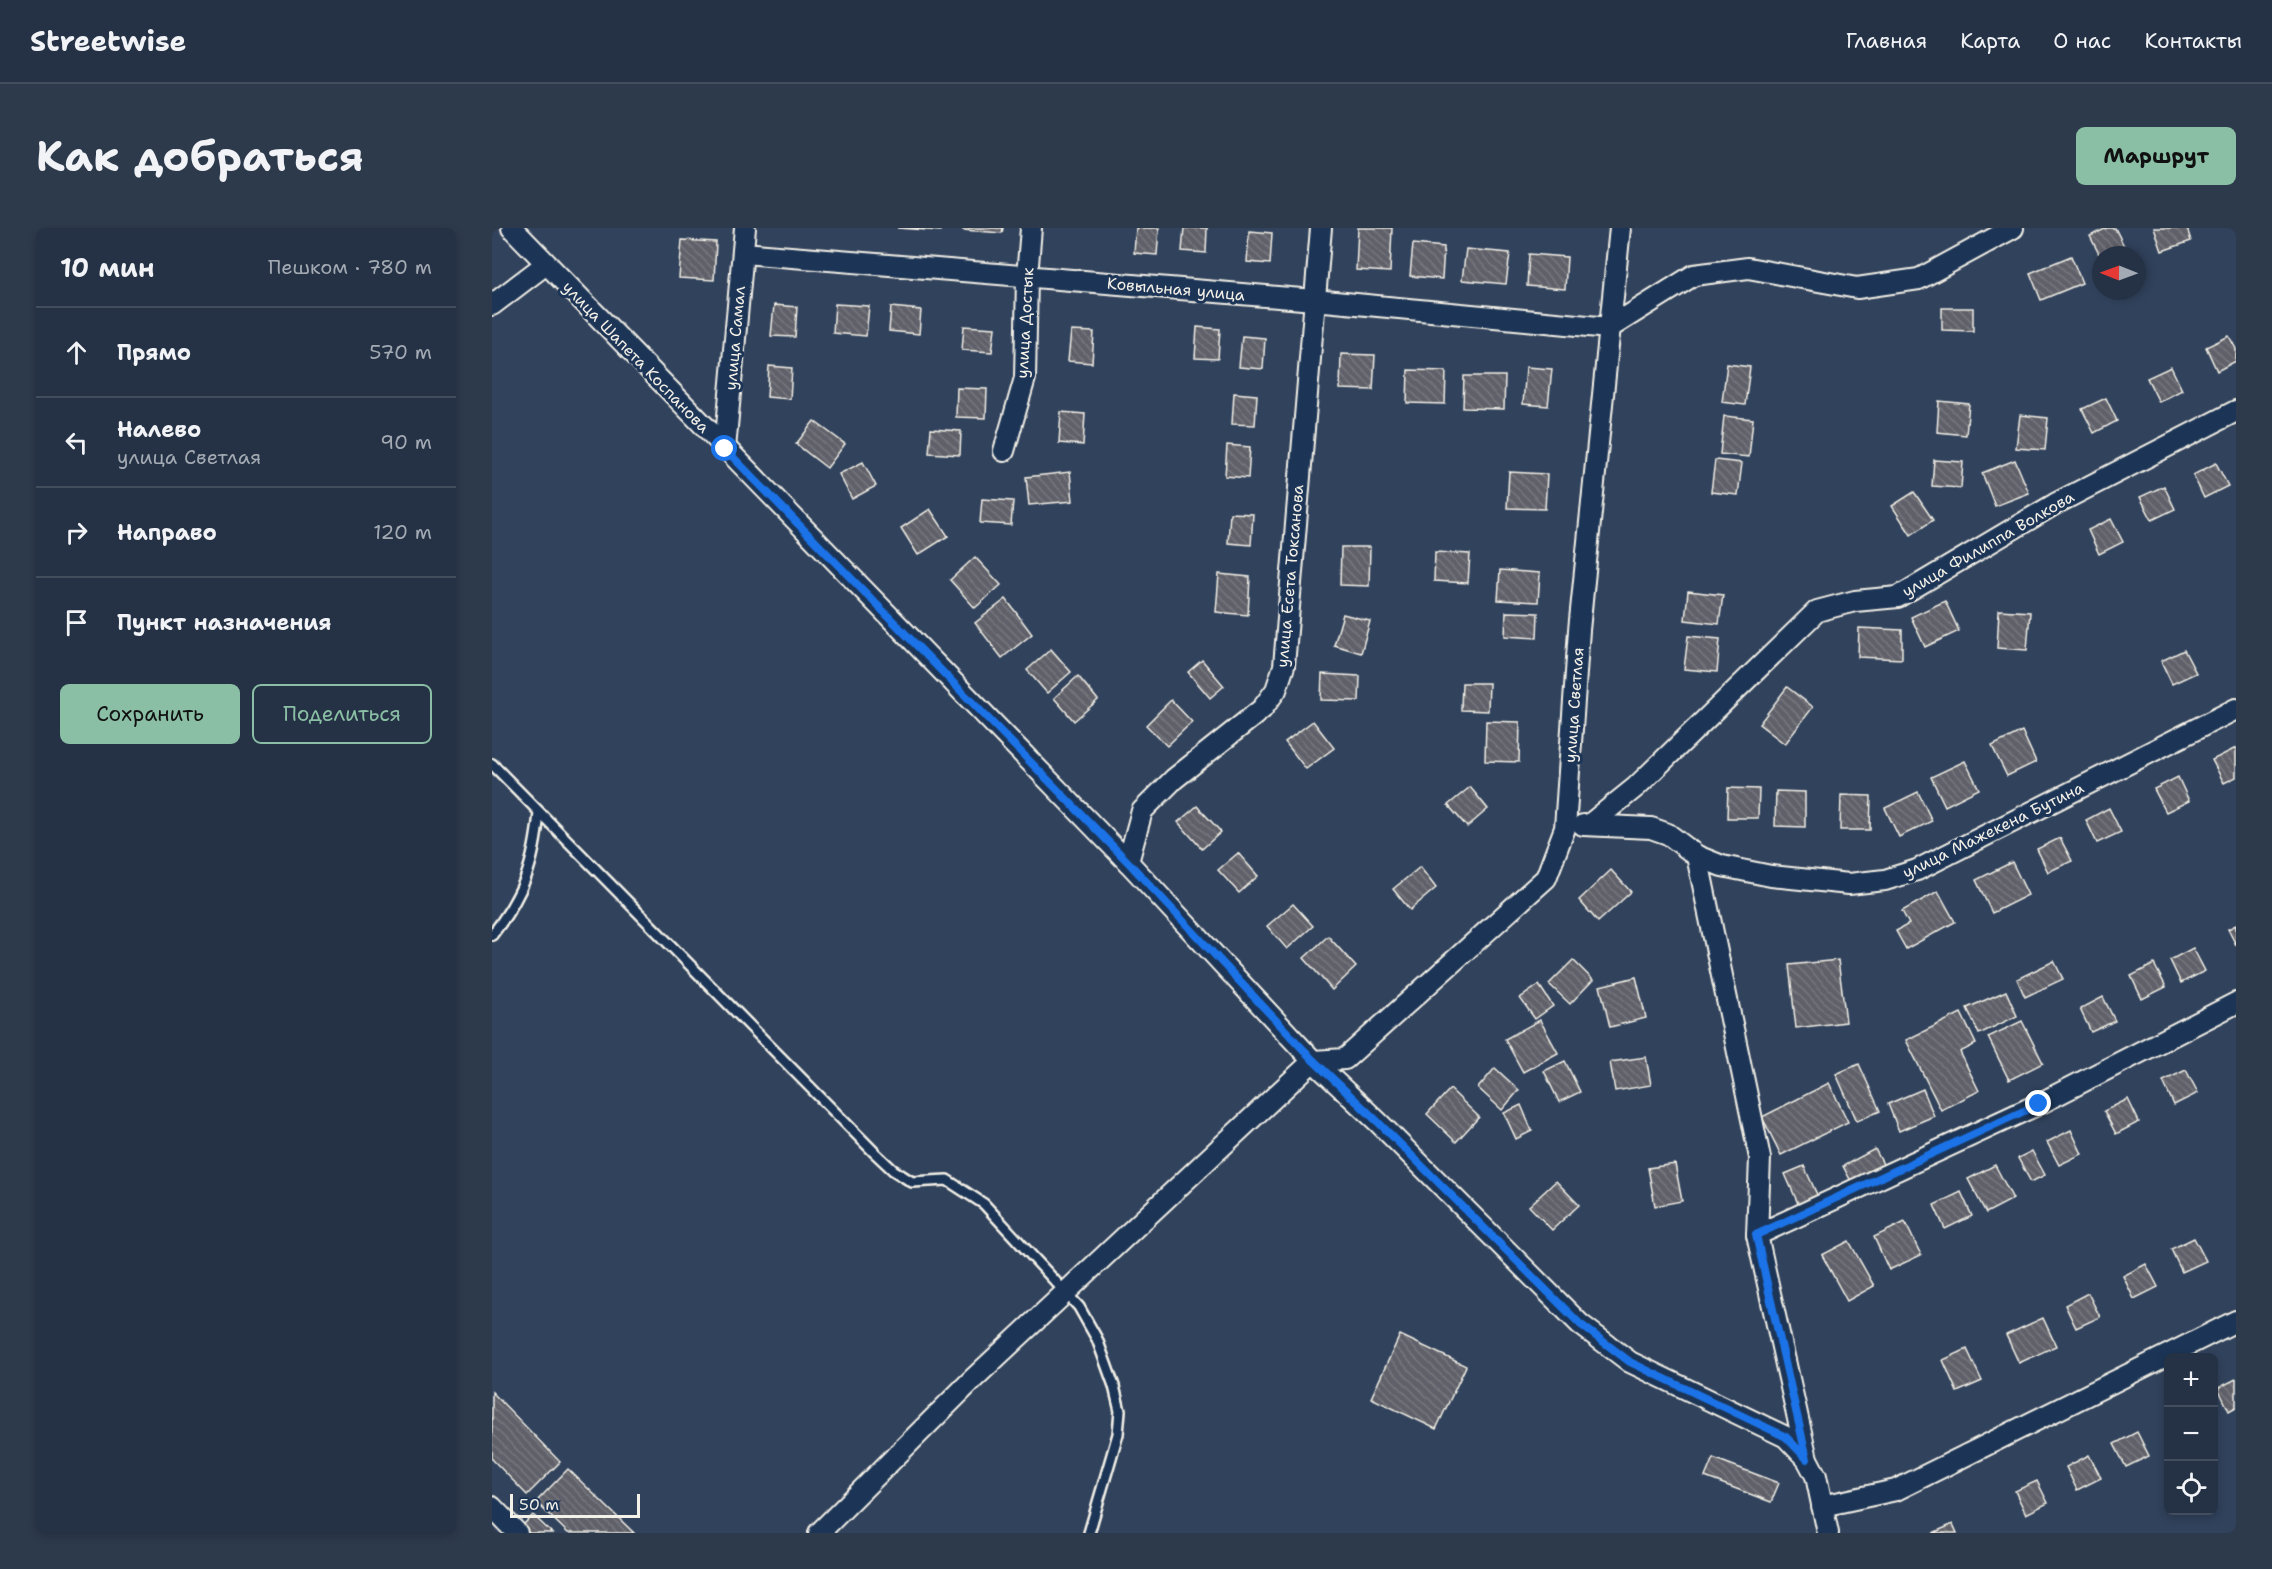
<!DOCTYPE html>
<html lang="ru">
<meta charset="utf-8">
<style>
body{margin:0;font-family:"Shantell Sans",sans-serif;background:#2d3a4c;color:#f1f3f6}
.controls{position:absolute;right:18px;bottom:18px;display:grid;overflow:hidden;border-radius:9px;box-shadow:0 3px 9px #0003}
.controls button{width:54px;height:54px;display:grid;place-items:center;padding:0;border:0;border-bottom:2px solid #424d5e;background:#253245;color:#f1f3f6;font:30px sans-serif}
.compass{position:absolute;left:1600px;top:18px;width:54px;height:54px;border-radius:50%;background:#253245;box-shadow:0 3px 9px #0003;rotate:271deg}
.scale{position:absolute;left:18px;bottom:15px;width:130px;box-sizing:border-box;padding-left:6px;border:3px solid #f4f1e8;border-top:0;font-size:16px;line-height:21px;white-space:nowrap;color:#f4f1e8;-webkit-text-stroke:4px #1d3557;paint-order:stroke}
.stop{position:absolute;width:18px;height:18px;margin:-14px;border:4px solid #1a73e8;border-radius:50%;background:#fff}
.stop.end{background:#1a73e8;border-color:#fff;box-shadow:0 2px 6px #0008}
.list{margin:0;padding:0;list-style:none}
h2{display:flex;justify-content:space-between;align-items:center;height:78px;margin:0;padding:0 24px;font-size:26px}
h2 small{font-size:20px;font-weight:400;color:#a3aab3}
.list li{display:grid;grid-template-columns:39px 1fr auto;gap:18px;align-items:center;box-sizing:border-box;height:90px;padding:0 24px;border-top:2px solid #424d5e}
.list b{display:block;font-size:22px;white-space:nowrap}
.list p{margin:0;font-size:20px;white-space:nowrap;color:#a3aab3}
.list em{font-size:20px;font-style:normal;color:#a3aab3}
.actions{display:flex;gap:12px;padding:18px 24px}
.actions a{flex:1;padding:14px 0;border:2px solid #8abfa5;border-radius:9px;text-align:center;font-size:21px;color:#8abfa5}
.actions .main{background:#8abfa5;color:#111}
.icon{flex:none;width:33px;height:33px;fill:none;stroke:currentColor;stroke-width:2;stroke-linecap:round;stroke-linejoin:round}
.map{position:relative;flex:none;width:1744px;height:1305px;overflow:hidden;border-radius:9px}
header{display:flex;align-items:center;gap:36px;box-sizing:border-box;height:84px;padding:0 30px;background:#253245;border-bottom:2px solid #424d5e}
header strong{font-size:28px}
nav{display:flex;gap:33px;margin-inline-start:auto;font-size:21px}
.intro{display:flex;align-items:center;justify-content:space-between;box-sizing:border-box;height:144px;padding:0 36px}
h1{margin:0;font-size:42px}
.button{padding:15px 27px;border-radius:9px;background:#8abfa5;color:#111;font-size:21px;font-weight:700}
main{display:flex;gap:36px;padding:0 36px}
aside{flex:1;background:#253245;border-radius:9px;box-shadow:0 3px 9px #0003}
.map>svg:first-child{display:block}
.building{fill:url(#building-back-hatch);stroke:#f4f1e8;stroke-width:1.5}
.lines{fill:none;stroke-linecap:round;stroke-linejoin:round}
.service-casing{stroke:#f4f1e8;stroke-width:14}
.minor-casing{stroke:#f4f1e8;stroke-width:24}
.service{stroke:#1d3557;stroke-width:9}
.minor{stroke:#1d3557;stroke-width:20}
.route{stroke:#1a73e8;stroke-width:8}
.labels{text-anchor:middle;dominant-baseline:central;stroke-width:6;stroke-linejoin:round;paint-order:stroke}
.street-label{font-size:16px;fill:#f4f1e8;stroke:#1d3557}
</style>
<header>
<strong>Streetwise</strong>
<nav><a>Главная</a><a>Карта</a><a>О нас</a><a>Контакты</a></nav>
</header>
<div class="intro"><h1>Как добраться</h1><a class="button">Маршрут</a></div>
<main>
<aside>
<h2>10 мин<small>Пешком · 780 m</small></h2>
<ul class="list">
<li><svg class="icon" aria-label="ahead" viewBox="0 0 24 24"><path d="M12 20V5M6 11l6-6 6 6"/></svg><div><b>Прямо</b></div><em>570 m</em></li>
<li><svg class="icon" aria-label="left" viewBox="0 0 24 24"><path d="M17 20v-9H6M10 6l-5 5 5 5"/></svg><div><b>Налево</b><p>улица Светлая</p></div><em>90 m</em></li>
<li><svg class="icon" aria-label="right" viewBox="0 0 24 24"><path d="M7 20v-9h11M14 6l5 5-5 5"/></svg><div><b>Направо</b></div><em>120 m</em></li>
<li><svg class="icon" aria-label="arrive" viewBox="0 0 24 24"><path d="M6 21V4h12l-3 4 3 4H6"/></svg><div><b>Пункт назначения</b></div></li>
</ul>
<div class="actions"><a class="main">Сохранить</a><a>Поделиться</a></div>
</aside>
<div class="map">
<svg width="1744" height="1305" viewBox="0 0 1744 1305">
<defs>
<pattern id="building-back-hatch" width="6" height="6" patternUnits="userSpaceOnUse" patternTransform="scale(1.5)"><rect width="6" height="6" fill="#5f6069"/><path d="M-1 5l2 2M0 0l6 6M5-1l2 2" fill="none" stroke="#77777e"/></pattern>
</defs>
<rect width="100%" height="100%" fill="#31425c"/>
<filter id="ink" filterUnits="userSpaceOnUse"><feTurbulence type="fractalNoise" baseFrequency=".0167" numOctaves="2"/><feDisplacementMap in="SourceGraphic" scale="12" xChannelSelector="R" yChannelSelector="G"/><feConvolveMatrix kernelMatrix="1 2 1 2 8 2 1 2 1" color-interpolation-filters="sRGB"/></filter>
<g filter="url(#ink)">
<g class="building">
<path d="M406,0H448V3Z"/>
<path d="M471,0H511L510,5L471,2Z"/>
<path d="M644,0H667L665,27L642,25Z"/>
<path d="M692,0H715L714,25L690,23Z"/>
<path d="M866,0H900L898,44L864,42Z"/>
<path d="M1615,0H1623L1633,20L1619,27H1609V30L1598,8Z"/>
<path d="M1662,0H1695L1699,13L1670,23Z"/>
<path d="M757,3L780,5L778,36L755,34Z"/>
<path d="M190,12L224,14L222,52L187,50Z"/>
<path d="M921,16L952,19L950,51L918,48Z"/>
<path d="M974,21L1018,25L1014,56L970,52Z"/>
<path d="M1037,26L1075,29L1073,61L1035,58Z"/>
<path d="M1579,28L1590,55L1549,72L1538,45Z"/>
<path d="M343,76L377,78L374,108L341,105Z"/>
<path d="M282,77L305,79L303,109L279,108Z"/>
<path d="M399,79L429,82L427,106L397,103Z"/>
<path d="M1450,80H1481V103L1450,102Z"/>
<path d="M472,98L503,100L500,124L470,122Z"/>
<path d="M705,99L728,101L726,131L703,130Z"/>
<path d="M579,103L602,104L600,135L576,133Z"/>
<path d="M750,108L773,110L771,141L747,139Z"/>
<path d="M1737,108L1744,121V133L1725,143L1714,119Z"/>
<path d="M849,126L883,127L881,162L848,161Z"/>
<path d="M1235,136L1258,139L1253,177L1230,174Z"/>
<path d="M277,138L300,140L298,171L275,169Z"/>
<path d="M1034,139L1060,141L1056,178L1031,176Z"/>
<path d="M1679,139L1690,162L1667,174L1655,150Z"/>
<path d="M916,142L954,143L953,176L915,175Z"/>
<path d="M972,148H1013L1012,181L971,180Z"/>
<path d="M465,160L495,161L494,190L464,189Z"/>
<path d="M742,165L765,167L763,197L740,196Z"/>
<path d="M1614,170L1625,193L1602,205L1590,181Z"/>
<path d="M1447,173L1477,176L1474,207L1445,204Z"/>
<path d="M569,184L593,186L591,217L567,215Z"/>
<path d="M1528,187L1556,190L1553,222L1524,220Z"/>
<path d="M1232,188L1261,191L1257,229L1228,226Z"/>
<path d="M322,193L353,216L335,240L304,216Z"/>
<path d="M439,201L469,203L468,227L437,225Z"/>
<path d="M735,217L758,219L756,250L733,248Z"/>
<path d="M1223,232L1250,235L1246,267L1219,264Z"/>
<path d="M1442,232L1471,234L1469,260L1440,258Z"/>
<path d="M1523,232L1537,265L1503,278L1490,245Z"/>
<path d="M371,234L384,258L360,271L347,246Z"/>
<path d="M1724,235L1736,258L1712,270L1701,247Z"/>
<path d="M578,244L581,273L537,277L534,249Z"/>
<path d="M1017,244L1055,246L1053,281L1015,280Z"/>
<path d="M1672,258L1683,281L1660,292L1648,269Z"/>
<path d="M1422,264L1441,292L1419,307L1400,278Z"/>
<path d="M490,271L521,273L519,297L488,295Z"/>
<path d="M438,281L456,308L426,327L409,300Z"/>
<path d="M738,285L761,286L759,317L736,315Z"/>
<path d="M1619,291L1631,314L1607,326L1596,302Z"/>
<path d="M849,319H878L877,358L848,357Z"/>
<path d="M943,324L978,326L976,355L942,353Z"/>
<path d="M483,329L509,357L483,380L458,352Z"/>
<path d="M1008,342L1048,345L1046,374L1006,372Z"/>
<path d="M727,346L758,349L756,387L724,384Z"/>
<path d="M1196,363L1231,367L1227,396L1193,392Z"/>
<path d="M514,371L540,406L510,430L483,395Z"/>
<path d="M1453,373L1467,403L1433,419L1419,389Z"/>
<path d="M1507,382L1538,384L1535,422L1505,420Z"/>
<path d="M1014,384L1046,385L1045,410L1013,408Z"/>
<path d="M851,386L878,393L869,425L842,417Z"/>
<path d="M1367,400L1410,402V431L1366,429Z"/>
<path d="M1196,408L1228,411L1225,444L1192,441Z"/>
<path d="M559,421L579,444L555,465L535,442Z"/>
<path d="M1692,422L1704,445L1680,456L1669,433Z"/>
<path d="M710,432L732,458L718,470L696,444Z"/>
<path d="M830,446L868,448L867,473L829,472Z"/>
<path d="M586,448L606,472L582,493L562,470Z"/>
<path d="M970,455H997L996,483L969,482Z"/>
<path d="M1295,459L1321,479L1293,516L1267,496Z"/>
<path d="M679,472L700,494L675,518L654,497Z"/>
<path d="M821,493L842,520L814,541L793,514Z"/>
<path d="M994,493L1028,494L1027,534L993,533Z"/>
<path d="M1530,503L1544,534L1515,548L1500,518Z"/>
<path d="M1744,520V549L1732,555L1720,532Z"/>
<path d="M1473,533L1487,561L1453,578L1439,549Z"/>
<path d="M1686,549L1697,573L1674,584L1662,561Z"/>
<path d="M978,559L996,581L975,599L956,577Z"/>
<path d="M1236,560L1267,561L1266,590H1235Z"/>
<path d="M1284,563L1313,564V599L1283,598Z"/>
<path d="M1426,564L1440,593L1407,609L1393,580Z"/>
<path d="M1349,567L1379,568L1378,602H1348Z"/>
<path d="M705,578L729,604L710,621L686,594Z"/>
<path d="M1617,580L1629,604L1605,615L1594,592Z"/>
<path d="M1568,610L1580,633L1556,644L1545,621Z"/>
<path d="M746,625L766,648L747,665L726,642Z"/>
<path d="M1520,634L1536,667L1500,685L1484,652Z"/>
<path d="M928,639L944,660L918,682L901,661Z"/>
<path d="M1119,642L1139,664L1106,694L1087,672Z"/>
<path d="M1446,663L1463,694L1414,721L1404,703L1417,696L1410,683Z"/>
<path d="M801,676L821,698L795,721L775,698Z"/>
<path d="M1744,697V717L1736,701Z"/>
<path d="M836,708L864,739L840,762L812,730Z"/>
<path d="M1701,720L1713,743L1689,755L1678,732Z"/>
<path d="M1081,732L1101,752L1078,776L1057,756Z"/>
<path d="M1346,732L1354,794L1304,800L1297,737Z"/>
<path d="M1562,733L1571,751L1533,769L1525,751Z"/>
<path d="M1662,736L1674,759L1650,771L1639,748Z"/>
<path d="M1144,749L1154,790L1118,799L1108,758Z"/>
<path d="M1047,757L1061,778L1043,791L1028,770Z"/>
<path d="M1514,763L1525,788L1487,806L1475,780Z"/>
<path d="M1611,769L1623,793L1599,804L1588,781Z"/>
<path d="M1469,785L1484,816L1468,824L1487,863L1449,882L1414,812Z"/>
<path d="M1048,792L1066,825L1031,844L1013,811Z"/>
<path d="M1530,793L1551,835L1517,852L1496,809Z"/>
<path d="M1154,829L1159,857L1123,863L1118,834Z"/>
<path d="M1073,833L1088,864L1067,874L1052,843Z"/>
<path d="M1367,836L1388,883L1365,893L1344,846Z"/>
<path d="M1003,840L1027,862L1010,882L986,860Z"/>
<path d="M1694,842L1706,865L1682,877L1671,853Z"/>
<path d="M1337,855L1356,894L1289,927L1270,889Z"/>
<path d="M958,861L987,889L964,914L935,886Z"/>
<path d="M1431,861L1442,888L1407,903L1396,876Z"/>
<path d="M1636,871L1647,894L1624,906L1612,883Z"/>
<path d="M1029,877L1040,903L1024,911L1012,885Z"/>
<path d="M1579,902L1590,926L1567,937L1555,914Z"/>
<path d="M1383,921L1392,938L1360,955L1351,938Z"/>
<path d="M1540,923L1553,947L1539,954L1526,930Z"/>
<path d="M1183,936L1190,973L1163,978L1156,940Z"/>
<path d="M1503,937L1521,971L1494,985L1476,951Z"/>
<path d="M1312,938L1327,971L1308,980L1293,946Z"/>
<path d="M1064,953L1087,977L1060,1002L1037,978Z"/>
<path d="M1469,964L1480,988L1453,1001L1442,977Z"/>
<path d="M1413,994L1429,1027L1397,1042L1382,1009Z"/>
<path d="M1702,1010L1714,1033L1690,1044L1679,1021Z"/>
<path d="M1357,1013L1382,1058L1355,1073L1330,1027Z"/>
<path d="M1654,1036L1666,1059L1642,1071L1631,1048Z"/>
<path d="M1596,1065L1608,1089L1584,1100L1573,1077Z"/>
<path d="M1551,1090L1564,1118L1527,1135L1514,1107Z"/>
<path d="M908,1107L974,1138L944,1201L879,1170Z"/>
<path d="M1475,1121L1490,1153L1465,1164L1451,1132Z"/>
<path d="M1744,1151V1179L1737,1183L1726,1160Z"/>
<path d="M0,1164L68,1234L35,1267L0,1231Z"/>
<path d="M1645,1204L1657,1228L1634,1239L1622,1216Z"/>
<path d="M1597,1227L1609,1250L1585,1262L1574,1239Z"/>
<path d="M1221,1230L1287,1255L1279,1274L1213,1249Z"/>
<path d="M76,1241L142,1305H76L44,1274Z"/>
<path d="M1545,1253L1556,1275L1534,1286L1523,1263Z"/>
<path d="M41,1287L60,1305H29L26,1302Z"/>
<path d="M1461,1296L1465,1305H1441Z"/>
</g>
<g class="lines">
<defs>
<g id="service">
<path d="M0,536L383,925L401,942L420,954L455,952L492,976L587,1079L605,1111L622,1158L628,1183L626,1206L597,1305"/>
<path d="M0,707C32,666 42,636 47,585"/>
</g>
<g id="minor">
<path d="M20,0L636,634L821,833L886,894L1088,1096L1138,1134L1294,1209L1315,1231"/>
<path d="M251,25L822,72L1117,100L1202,47L1256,40L1365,60L1427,51L1521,0"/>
<path d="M0,77L54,36"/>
<path d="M233,221L253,0"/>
<path d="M512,223L533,150L535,49L539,0"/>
<path d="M1098,596L1144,559L1325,383L1363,373L1406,369L1563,276L1744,183"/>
<path d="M1091,597L1159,600L1176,606L1205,628L1230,638L1279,648L1357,656L1393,652L1425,642L1744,481"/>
<path d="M1205,628L1268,930L1265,1007L1315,1231L1324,1248L1336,1305"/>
<path d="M636,634L650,583L682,551L770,481L784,462L792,438L829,0"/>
<path d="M1265,1007L1547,876L1744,775"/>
<path d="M1330,1278L1404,1262L1744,1093"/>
<path d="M0,1279L25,1305"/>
<path d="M327,1305L481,1151L821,833L853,831L1054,650L1073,600L1087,402L1128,0"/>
</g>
</defs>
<use href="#service" class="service-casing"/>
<use href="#minor" class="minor-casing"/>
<use href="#service" class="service"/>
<use href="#minor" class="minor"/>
</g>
</g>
<g class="lines" filter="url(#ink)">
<path class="route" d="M233,221L636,634L821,832L886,894L1088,1096L1138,1134L1294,1209L1315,1231L1264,1007L1547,876"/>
</g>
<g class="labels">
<g class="street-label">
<text transform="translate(684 61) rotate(5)">Ковыльная улица</text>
<text transform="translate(533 95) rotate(-87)">улица Достык</text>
<text transform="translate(243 110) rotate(-85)">улица Самал</text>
<text transform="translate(144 129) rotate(46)">улица Шапета Коспанова</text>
<text transform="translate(1496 316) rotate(-30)">улица Филиппа Волкова</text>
<text transform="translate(798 348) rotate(-85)">улица Есета Токсанова</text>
<text transform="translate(1082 477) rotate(-86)">улица Светлая</text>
<text transform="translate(1501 602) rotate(-26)">улица Мажекена Бутина</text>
</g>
</g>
</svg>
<div class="controls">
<button>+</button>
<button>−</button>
<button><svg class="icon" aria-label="locate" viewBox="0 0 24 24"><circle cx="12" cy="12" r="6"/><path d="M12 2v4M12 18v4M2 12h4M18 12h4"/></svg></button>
</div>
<svg class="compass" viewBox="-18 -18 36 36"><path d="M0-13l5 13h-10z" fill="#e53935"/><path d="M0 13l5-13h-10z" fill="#a3aab3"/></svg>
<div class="scale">50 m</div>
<div class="stop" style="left:233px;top:221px"></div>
<div class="stop end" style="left:1547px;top:876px"></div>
</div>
</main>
